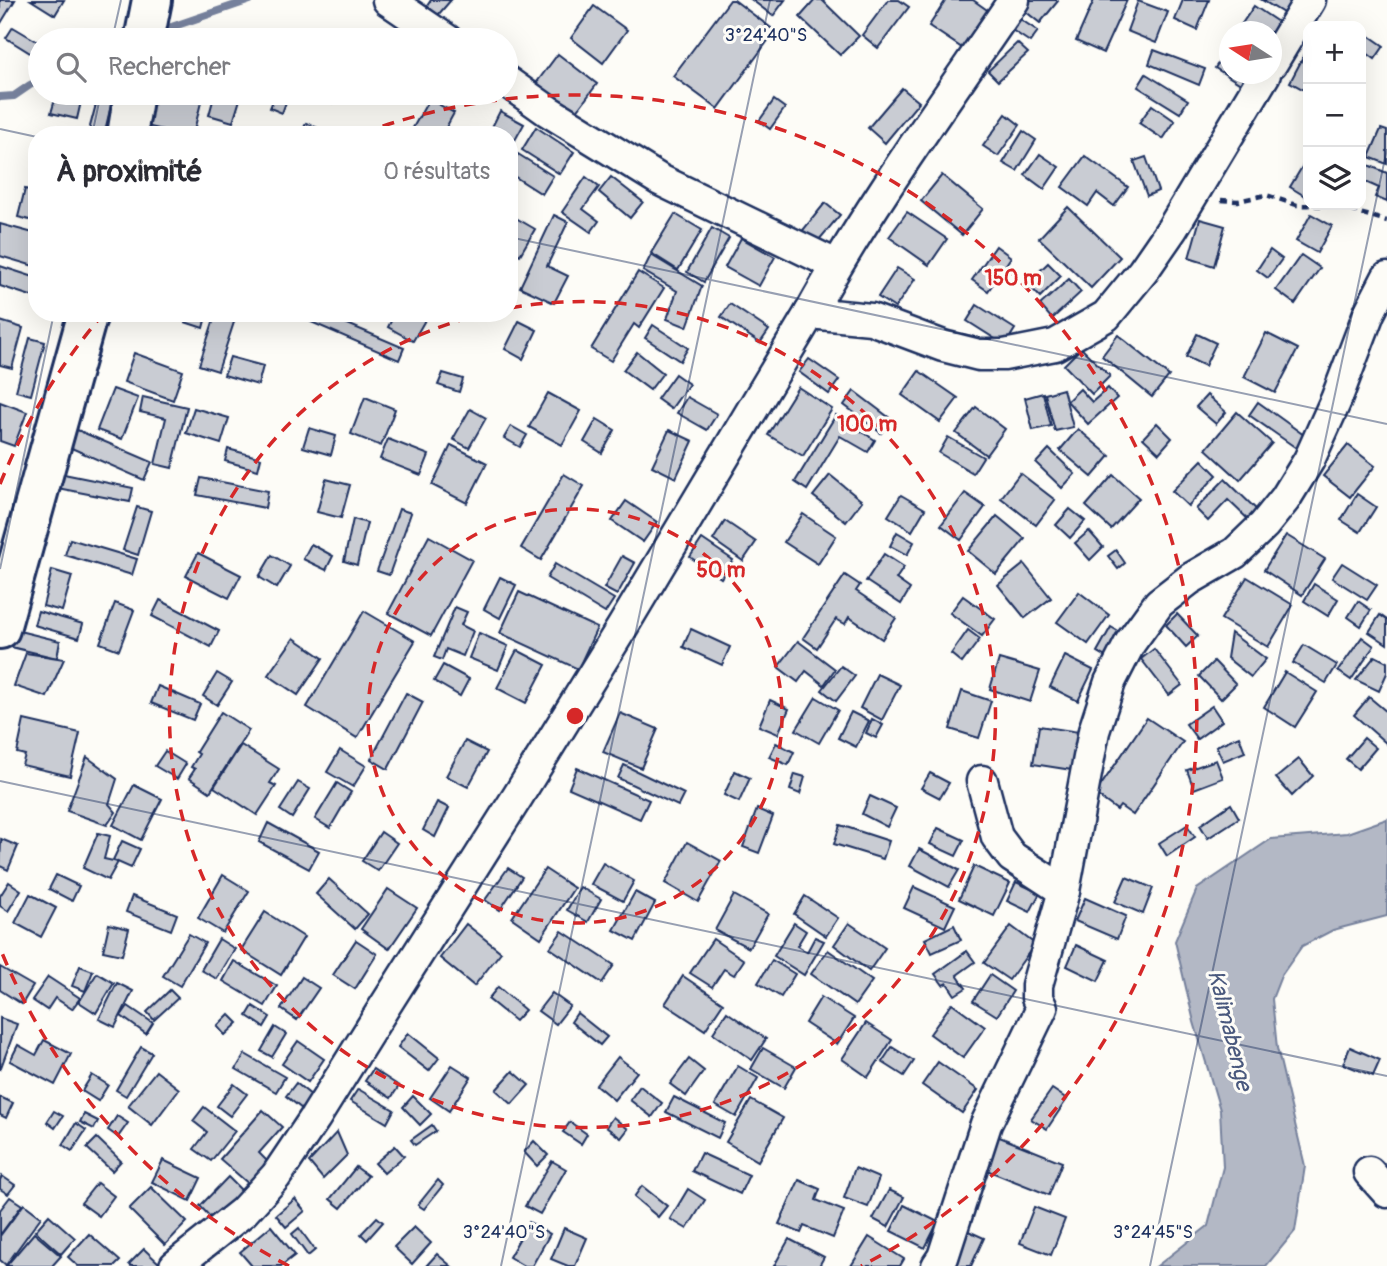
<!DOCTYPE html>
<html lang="fr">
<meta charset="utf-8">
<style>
body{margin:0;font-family:Pangolin,sans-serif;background:#f2f2f3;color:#2b2b33}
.controls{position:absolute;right:21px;top:21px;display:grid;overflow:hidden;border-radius:14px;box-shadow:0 7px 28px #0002}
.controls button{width:63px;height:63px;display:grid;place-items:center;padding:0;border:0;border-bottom:2px solid #e1e1e2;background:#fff;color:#2b2b33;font:35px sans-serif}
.compass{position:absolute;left:1219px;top:21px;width:63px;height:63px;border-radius:50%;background:#fff;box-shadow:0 7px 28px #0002;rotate:282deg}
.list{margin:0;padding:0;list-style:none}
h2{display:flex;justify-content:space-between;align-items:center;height:91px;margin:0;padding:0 28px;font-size:30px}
h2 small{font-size:23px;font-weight:400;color:#7c7c81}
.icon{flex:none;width:38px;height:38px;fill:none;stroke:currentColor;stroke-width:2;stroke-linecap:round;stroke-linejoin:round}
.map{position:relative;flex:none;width:1387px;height:1266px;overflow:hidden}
.search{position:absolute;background:#fff;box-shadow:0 7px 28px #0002;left:28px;top:28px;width:490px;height:77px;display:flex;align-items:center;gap:18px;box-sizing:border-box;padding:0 24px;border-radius:38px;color:#7c7c81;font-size:26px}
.panel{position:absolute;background:#fff;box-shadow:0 7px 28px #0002;left:28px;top:126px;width:490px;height:196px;border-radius:28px}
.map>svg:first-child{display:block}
.water{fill:#b3b8c5;stroke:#76819c;stroke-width:2}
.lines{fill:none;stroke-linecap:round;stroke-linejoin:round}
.stream{stroke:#76819c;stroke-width:8}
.building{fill:#c9ccd3;stroke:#1b2f5e;stroke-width:2}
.street-casing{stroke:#1b2f5e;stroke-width:35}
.secondary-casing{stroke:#1b2f5e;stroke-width:44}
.path{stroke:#1b2f5e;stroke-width:4.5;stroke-dasharray:7 5;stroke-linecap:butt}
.street{stroke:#fdfcf7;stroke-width:30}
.secondary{stroke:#fdfcf7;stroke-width:38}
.ticks{fill:none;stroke:#1b2f5e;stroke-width:2;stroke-opacity:0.45}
.ring{fill:none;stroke:#d62828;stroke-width:3.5;stroke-dasharray:12 9}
.labels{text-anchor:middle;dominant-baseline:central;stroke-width:6;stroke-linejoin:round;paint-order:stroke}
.water-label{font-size:23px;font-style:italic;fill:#49587d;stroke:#fdfcf7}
.ticks-label{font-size:18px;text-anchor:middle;fill:#1b2f5e;stroke:#fdfcf7;stroke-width:6;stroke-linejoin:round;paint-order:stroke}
.centre{fill:#d62828;stroke:#fdfcf7;stroke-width:3.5}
.ring-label{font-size:21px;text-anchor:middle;font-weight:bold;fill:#d62828;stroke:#fdfcf7;stroke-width:6;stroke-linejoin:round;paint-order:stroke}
</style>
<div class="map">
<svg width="1387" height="1266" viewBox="0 0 1387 1266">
<rect width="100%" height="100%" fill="#fdfcf7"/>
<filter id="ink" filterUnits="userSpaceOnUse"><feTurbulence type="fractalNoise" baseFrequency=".0143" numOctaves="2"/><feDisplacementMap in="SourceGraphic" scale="14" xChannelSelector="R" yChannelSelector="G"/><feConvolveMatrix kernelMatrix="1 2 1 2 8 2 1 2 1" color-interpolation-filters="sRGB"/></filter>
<g filter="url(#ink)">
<path class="water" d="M1387,819V916L1333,930L1302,946L1281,976L1272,999L1277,1048L1305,1166L1295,1231L1266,1266H1157L1208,1226L1223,1167L1220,1110L1194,1022L1175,941L1197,889L1271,839L1347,833Z"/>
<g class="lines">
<g class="stream">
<path d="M157,32L250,0"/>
<path d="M0,97L14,96L30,85L40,80"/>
</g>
</g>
<g class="building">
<path d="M0,0H15L1,23H0Z"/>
<path d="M31,0H64L55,15Z"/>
<path d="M431,0H451L438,15L427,6Z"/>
<path d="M730,0H734L775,31L718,109L673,76Z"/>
<path d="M752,0H785L773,16Z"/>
<path d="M815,0H822L859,36L840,55L800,17Z"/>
<path d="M888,0H899L909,7L878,48L862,35Z"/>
<path d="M946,0H973L990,12L965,50L929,26Z"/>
<path d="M1026,0H1056L1058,1L1040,23L1020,7Z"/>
<path d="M1094,0H1127L1103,53L1076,41Z"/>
<path d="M1183,0H1209L1197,30L1175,20Z"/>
<path d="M1262,0H1292L1285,14Z"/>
<path d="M1138,1L1168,12L1156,43L1127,31Z"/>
<path d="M594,6L627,30L603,63L571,38Z"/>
<path d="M1254,6L1284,26L1272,45V32H1251L1241,25Z"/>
<path d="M1017,17L1038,31L1030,42L1009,28Z"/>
<path d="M13,27L40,43V47L35,56L6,38Z"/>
<path d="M1361,30L1384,46L1375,59L1361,49Z"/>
<path d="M1017,43L1028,53L998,81L988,71Z"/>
<path d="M1230,45V74H1251L1244,86L1215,68Z"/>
<path d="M1308,48V92L1290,82Z"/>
<path d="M1154,50L1205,69L1199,85L1149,64Z"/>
<path d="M558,54L597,84L573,116L534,86Z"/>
<path d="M1146,74L1188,100L1180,113L1138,87Z"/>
<path d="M902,88L919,102L885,143L868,128Z"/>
<path d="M57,93H83L77,119L51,113Z"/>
<path d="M99,93H114L104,135H91L88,134Z"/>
<path d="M149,93L203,94L193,135H184L142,125Z"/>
<path d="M215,93H242L233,122L209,115Z"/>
<path d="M276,93L289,94L282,113L270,108Z"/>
<path d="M305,93H336L332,103Z"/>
<path d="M429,99L454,113L442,135H409Z"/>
<path d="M774,100L785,108L770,129L759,121Z"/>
<path d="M1152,105L1175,121L1163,139L1139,123Z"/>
<path d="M500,111L524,124L509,151V135H488Z"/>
<path d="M1006,114L1020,125L998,156L983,146Z"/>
<path d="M306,123L334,135H301Z"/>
<path d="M536,127L574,152L560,174L522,150Z"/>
<path d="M1381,129L1387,131V164L1369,157Z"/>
<path d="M1023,131L1036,140L1017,171L1003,163Z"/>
<path d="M518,154L553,176L542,194L509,173V168Z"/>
<path d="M1040,154L1059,167L1044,189L1025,175Z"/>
<path d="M1085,156L1128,187L1114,206L1097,193L1088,206L1062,187Z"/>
<path d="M1146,157L1158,191L1147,196L1134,161Z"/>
<path d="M1308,157V198L1290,187Z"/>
<path d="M1361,162L1387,173V202L1375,197L1379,188L1361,180Z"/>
<path d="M942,175L983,209L962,235L921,201Z"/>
<path d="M586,177L599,187L583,209L599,221L591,232L562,212Z"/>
<path d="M611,177L643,202L630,218L599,192Z"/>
<path d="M25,189L37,192V222L18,217Z"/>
<path d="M825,203L840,215L813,247L799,235Z"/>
<path d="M1068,207L1120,257L1091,288L1039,238Z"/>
<path d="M907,212L947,239L929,265L889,237Z"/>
<path d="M509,214L535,229L520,255L509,249Z"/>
<path d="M675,214L702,230L678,270L651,253Z"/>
<path d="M1311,214L1332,226L1317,253L1296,241Z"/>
<path d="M554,215L568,222L547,266L568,276L554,303L520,287Z"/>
<path d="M1200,219L1225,226L1214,266L1189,258Z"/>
<path d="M0,224L37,234V267L0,256Z"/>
<path d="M712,228L729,238L704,282L687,272Z"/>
<path d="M741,238L775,257L759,286L725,267Z"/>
<path d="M996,246L1011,257L988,291L972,280Z"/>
<path d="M1270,250L1282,259L1268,278L1257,270Z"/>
<path d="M651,255L702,286L687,327L667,319L677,291L643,271Z"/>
<path d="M1301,255L1320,268L1295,304L1276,290Z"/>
<path d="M1048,263L1061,276L1040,297L1027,283Z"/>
<path d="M0,266L37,278V298L0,286Z"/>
<path d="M897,268L915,279L895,308L878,297Z"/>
<path d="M638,272L664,288L639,328L634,324L611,361L591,349Z"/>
<path d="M1069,279L1081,292L1052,319L1040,305Z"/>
<path d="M730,304L769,330L760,343L721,317Z"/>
<path d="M977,305L1015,329L1005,345L967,321Z"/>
<path d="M187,313H207L203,328L185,322Z"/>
<path d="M216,313H237L218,371L199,365Z"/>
<path d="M314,313H322L404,348L399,360L311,322Z"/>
<path d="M395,313H429L413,341L388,327Z"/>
<path d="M0,321L23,328L12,368L0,365Z"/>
<path d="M519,321L537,330L523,359L505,349Z"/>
<path d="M653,325L688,348L680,361L645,338Z"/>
<path d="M1266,333L1298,349L1275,393L1244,377Z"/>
<path d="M1197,334L1216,343L1205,366L1186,357Z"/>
<path d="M1118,335L1169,376L1152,397L1102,356Z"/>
<path d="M30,338L45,342L31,395L16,391Z"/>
<path d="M1081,348L1110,376L1092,394L1064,365Z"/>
<path d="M637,352L663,373L650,390L623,370Z"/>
<path d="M134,353L183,371L173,400L124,382Z"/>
<path d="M230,357L263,366L258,385L224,375Z"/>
<path d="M809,359L839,380L829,394L799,372Z"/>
<path d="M919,371L958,398L940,422L902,395Z"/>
<path d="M443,373L463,379L459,392L438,385Z"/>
<path d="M675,374L689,384L671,409L657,399Z"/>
<path d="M798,387L832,409L803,456L768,435Z"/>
<path d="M1108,388L1117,398L1088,424L1067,401L1080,389L1092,402Z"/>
<path d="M113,389L138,398L122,439L97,430Z"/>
<path d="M1063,389L1073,427L1055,431L1045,394Z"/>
<path d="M854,391L891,419L881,433L844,405Z"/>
<path d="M548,393L581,411L562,445L529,427Z"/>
<path d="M1043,393L1051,426L1033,430L1025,398Z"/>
<path d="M1207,395L1226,412L1216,424L1196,407Z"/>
<path d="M143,397L187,407L172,468L155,464L166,418L140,412Z"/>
<path d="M365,397L395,409L381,446L351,434Z"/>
<path d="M687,397L717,414L707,430L677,413Z"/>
<path d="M0,402L27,412L14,446L0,441Z"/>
<path d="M1258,402L1308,438L1299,450L1249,415Z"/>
<path d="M976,407L1005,429L986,455L956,433Z"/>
<path d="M194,408L229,418L221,444L186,433Z"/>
<path d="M470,409L486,418L469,448L453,439Z"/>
<path d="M1237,412L1272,443L1240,480L1206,449Z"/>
<path d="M836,415L875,440L868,452L840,436L807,490L795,482Z"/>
<path d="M597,419L615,430L602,453L584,442Z"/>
<path d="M1157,423L1172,438L1159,453L1143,438Z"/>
<path d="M68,426L152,462L144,480L60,443Z"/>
<path d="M511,426L527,435L520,447L504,438Z"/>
<path d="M309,428L336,436L331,455L303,447Z"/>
<path d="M1078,429L1110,456L1092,477L1060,450Z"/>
<path d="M669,430L693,441L676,478L652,466Z"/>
<path d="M948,437L983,457L973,473L939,453Z"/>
<path d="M388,439L429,455L421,475L380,459Z"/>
<path d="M451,445L487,463L467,503L432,485Z"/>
<path d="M1348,445L1375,466L1350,497L1323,476Z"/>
<path d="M228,449L261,458L258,470L225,461Z"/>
<path d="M1049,449L1075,474L1062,488L1036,463Z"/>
<path d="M1202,460L1217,475L1188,506L1172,491Z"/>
<path d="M54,472L133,488L130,502L52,487Z"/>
<path d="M1020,473L1055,500L1036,525L1001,498Z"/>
<path d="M564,474L584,486L541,560L521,548Z"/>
<path d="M830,475L862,501L846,522L813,496Z"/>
<path d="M1113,475L1139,498L1111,529L1086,506Z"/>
<path d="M201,478L268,491L265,508L197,495Z"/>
<path d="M326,479L350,485L341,518L317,512Z"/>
<path d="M1225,479L1261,514L1252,523L1228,500L1208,521L1196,509Z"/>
<path d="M965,493L985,507L961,540L941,525Z"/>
<path d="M1357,494L1376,507L1360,532L1341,520Z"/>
<path d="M901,495L925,509L912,531L888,516Z"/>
<path d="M626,501L657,522L643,542L612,521Z"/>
<path d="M137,507L151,511L138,555L123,550Z"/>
<path d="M399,509L411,513L389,575L377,571Z"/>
<path d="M1070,509L1085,521L1070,538L1056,525Z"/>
<path d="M803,514L836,536L818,564L784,542Z"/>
<path d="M997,516L1025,539L996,574L968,551Z"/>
<path d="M353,519L367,523L357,565L344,561Z"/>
<path d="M725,521L756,542L743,561L713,540Z"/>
<path d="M1089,531L1103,547L1090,560L1075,543Z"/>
<path d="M897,532L914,542L907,555L890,546Z"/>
<path d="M1286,535L1325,559L1302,595L1264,570Z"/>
<path d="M429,536L472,560L431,636L388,613Z"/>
<path d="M70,539L137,559L132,575L65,555Z"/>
<path d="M702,539L733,560L721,578L690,557Z"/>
<path d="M311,544L333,556L326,570L303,559Z"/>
<path d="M1116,550L1125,563L1118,569L1108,556Z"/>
<path d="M198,553L241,575L229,598L186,576Z"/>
<path d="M884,554L904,567L896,579L910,589L901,604L866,581Z"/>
<path d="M272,555L290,566L277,588L259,577Z"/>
<path d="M622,556L635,563L617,595L604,588Z"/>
<path d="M1342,563L1377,585L1367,600L1332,578Z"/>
<path d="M555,564L614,599L605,613L547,578Z"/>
<path d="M1024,564L1051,598L1025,618L998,585Z"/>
<path d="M52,570L72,576L62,611L43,606Z"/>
<path d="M845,575L860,585L856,591L896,618L882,639L849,617L845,624L836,619L817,648L803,638Z"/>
<path d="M500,577L516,585L500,618L484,609Z"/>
<path d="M1247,577L1293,605L1268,647L1221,619Z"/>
<path d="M1314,584L1338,599L1328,616L1304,601Z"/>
<path d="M519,592L597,628L578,669L500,633Z"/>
<path d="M1079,592L1109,615L1088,644L1057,622Z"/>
<path d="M963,596L995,619L982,636L950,613Z"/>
<path d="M160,600L219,631L211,647L152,616Z"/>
<path d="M1358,601L1371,610L1361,626L1348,617Z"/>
<path d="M115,603L134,610L119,650L100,643Z"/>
<path d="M455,607L467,612L461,625L473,631L463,656L446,649L442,660L434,657Z"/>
<path d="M38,611L83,624L79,638L34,625Z"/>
<path d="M364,611L415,641L357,738L307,707Z"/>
<path d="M1177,614L1198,636L1186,647L1166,625Z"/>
<path d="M1380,615L1387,620V644L1369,632Z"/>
<path d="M1111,627L1123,634L1109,659L1097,652Z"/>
<path d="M691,629L730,647L722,665L683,647Z"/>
<path d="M15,630L60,641L57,658L11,647Z"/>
<path d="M968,630L980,639L962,663L951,654Z"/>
<path d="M479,633L508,646L498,670L469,658Z"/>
<path d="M1231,633L1266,659L1251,677L1227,658Z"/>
<path d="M1362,637L1374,646L1351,680L1338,671Z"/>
<path d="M294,638L323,658L298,695L268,675Z"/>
<path d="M798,641L835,669L824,685L806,671L798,682L778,667Z"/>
<path d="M1304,645L1337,665L1326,683L1293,663Z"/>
<path d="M1154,649L1182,685L1169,695L1141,659Z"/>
<path d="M517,650L546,665L526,703L497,688Z"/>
<path d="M26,653L64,659L47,697L14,686Z"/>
<path d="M1065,656L1093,670L1078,701L1050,687Z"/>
<path d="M1375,656L1387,662V673L1379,691L1356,680Z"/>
<path d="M999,659L1040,671L1030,702L990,689Z"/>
<path d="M1214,661L1236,684L1221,699L1199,676Z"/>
<path d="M443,665L469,679L460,696L434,681Z"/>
<path d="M841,666L855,676L836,701L822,690Z"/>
<path d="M1285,672L1317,692L1295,727L1264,707Z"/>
<path d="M217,673L232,682L217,705L203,696Z"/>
<path d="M877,674L900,685L882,720L860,708Z"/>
<path d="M158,686L200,704L193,720L151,703Z"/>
<path d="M962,691L991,701L979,738L950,729Z"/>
<path d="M406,693L423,702L388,769L371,759Z"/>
<path d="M816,697L838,710L819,743L796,730Z"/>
<path d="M1369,697L1387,712V744L1354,715Z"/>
<path d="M770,700L789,709L778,734L759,726Z"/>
<path d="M1212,706L1222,721L1197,739L1186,724Z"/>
<path d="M221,712L249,730L210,792L189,778L195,769L191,767L199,754L196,752Z"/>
<path d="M851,712L869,721L856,747L838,738Z"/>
<path d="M620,713L658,729L641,768L603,752Z"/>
<path d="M1147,718L1183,742L1133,815L1120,806L1117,810L1095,794Z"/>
<path d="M872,719L883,725L876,738L866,733Z"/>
<path d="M24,720L80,733L70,776L22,765L25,755L17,753Z"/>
<path d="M1039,726L1079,732L1072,770L1033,764Z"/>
<path d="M1239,736L1245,752L1223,761L1216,746Z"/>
<path d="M1364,738L1376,748L1358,769L1346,759Z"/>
<path d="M465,741L487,752L468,787L446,776Z"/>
<path d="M776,743L794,752L788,765L769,757Z"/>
<path d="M241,745L279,769L270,783L276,786L257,815L214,787Z"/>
<path d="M340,750L366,766L353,787L327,772Z"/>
<path d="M165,751L186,764L177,779L155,766Z"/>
<path d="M87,757L117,779L109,804L116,812L107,825L67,811Z"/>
<path d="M1299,759L1313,776L1292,796L1276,778Z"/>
<path d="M1216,760L1223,778L1194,789L1187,770Z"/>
<path d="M624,765L684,794L678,806L618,778Z"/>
<path d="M577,768L649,800L640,819L569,788Z"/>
<path d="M735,771L750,778L739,802L724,795Z"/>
<path d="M930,773L949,783L940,798L921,788Z"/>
<path d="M795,774L805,777L800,794L790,790Z"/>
<path d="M298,782L310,789L292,818L280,810Z"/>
<path d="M337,783L351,792L330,828L315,819Z"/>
<path d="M134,785L162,799L141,840L113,825Z"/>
<path d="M870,796L896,808L887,827L862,814Z"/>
<path d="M437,802L449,808L435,837L423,830Z"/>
<path d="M1231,804L1239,818L1208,838L1200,825Z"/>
<path d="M757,809L773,816L759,853L743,847Z"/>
<path d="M268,823L319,851L309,869L259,842Z"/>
<path d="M840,825L889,841L883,859L834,844Z"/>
<path d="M1187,825L1195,837L1167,856L1159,843Z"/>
<path d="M938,828L964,840L956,856L930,844Z"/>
<path d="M381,832L397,843L378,871L362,861Z"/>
<path d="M98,833L110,836L104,859L118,862L108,880L83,868Z"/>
<path d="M1,839L18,846L8,870L0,866Z"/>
<path d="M122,841L140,849L131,868L113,860Z"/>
<path d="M687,842L721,861L698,902L665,883Z"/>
<path d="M919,849L959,870L949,887L910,866Z"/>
<path d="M603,863L634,881L623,901L591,884Z"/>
<path d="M974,866L1010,883L994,916L959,899Z"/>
<path d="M508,868L522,877L500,910L485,900Z"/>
<path d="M545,869L574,888L541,938L512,918Z"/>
<path d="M56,875L79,886L72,901L49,889Z"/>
<path d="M223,875L249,891L223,933L198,918Z"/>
<path d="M1126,877L1153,888L1143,914L1115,902Z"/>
<path d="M329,879L368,914L355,929L316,894Z"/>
<path d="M9,882L21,890L8,911L0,906V896Z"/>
<path d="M1016,882L1040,893L1030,912L1007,901Z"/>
<path d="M580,887L601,899L588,922L567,910Z"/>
<path d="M914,887L955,906L945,927L904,908Z"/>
<path d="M388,889L417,908L389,949L361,929Z"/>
<path d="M635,892L655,903L635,941L614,930Z"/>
<path d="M30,894L56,908L41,937L15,923Z"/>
<path d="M734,895L768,914L749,948L715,930Z"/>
<path d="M132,896L177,914L171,930L126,912Z"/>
<path d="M805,896L838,918L826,936L794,914Z"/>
<path d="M1085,898L1126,916L1117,939L1075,921Z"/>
<path d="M265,912L304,937L281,975L241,950Z"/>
<path d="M794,923L806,931L797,946L807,952L815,937L824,941L804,975L774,956Z"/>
<path d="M849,923L885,948L869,971L834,945Z"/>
<path d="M109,924L129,929L122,955L103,951Z"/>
<path d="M466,924L501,952L474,986L440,958Z"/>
<path d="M954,925L961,940L932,953L925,939Z"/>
<path d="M1011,926L1035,944L1009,980L984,963Z"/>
<path d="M562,931L614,965L602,983L550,948Z"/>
<path d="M189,934L205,943L180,986L163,976Z"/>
<path d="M219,939L235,949L217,979L201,970Z"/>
<path d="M713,939L744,960L734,975L724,969L712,987L690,973Z"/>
<path d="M356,940L377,954L355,989L333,975Z"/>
<path d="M1076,945L1108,960L1098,981L1067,966Z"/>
<path d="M828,950L872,981L855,1005L811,974Z"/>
<path d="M967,951L975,962L957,975L966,988L955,995L947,983L943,985L935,974Z"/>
<path d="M772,960L795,974L781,997L758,983Z"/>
<path d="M234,961L277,986L265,1006L223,981Z"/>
<path d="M80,966L93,971L85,991L72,986Z"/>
<path d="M0,967L33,986L22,1004L0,990Z"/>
<path d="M97,973L114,983L96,1013L79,1002Z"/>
<path d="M990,975L1013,991L997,1016L973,1001Z"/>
<path d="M683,976L723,1003L705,1030L665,1004Z"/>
<path d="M48,977L80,998L72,1009L55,998L47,1010L32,1000Z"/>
<path d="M302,977L319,988L297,1020L281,1009Z"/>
<path d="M117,983L133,991L115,1027L99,1019Z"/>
<path d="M498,987L525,1010L515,1021L488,999Z"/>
<path d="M170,990L178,998L154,1020L147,1012Z"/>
<path d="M552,993L570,1006L556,1024L538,1011Z"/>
<path d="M821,997L854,1018L837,1044L805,1023Z"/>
<path d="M952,1003L985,1027L963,1058L930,1034Z"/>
<path d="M128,1006L153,1023L146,1034L121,1016Z"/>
<path d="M253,1006L270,1017L264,1027L247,1016Z"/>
<path d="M727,1012L766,1039L752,1060L713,1033Z"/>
<path d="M577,1013L607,1037L600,1045L571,1022Z"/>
<path d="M229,1014L238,1023L225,1035L217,1026Z"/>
<path d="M0,1018L17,1024L0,1070Z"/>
<path d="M866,1023L892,1040L868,1077L842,1059Z"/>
<path d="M275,1027L286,1034L272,1057L261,1051Z"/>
<path d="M408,1033L439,1058L429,1071L398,1047Z"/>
<path d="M44,1040L71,1054L55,1085L10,1061L18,1045L36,1055Z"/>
<path d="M298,1041L324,1059L308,1082L282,1064Z"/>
<path d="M141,1047L152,1053L126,1096L116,1090Z"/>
<path d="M892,1047L914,1061L904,1076L882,1062Z"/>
<path d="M1350,1047L1380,1060L1373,1076L1343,1064Z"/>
<path d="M763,1048L796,1067L784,1088L751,1069Z"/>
<path d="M245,1054L285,1077L276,1092L236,1069Z"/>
<path d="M618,1057L637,1072L614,1100L596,1085Z"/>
<path d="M689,1059L704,1071L686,1096L670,1084Z"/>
<path d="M938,1062L978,1090L962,1113L922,1085Z"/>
<path d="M452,1065L471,1077L449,1111L430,1098Z"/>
<path d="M738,1066L758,1078L736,1117L715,1105Z"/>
<path d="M373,1069L399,1086L391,1098L365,1081Z"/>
<path d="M156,1071L179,1089L152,1125L128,1106Z"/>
<path d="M513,1071L529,1085L512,1104L496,1090Z"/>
<path d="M92,1075L108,1085L98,1101L82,1091Z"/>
<path d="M296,1083L312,1096L302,1109L286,1096Z"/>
<path d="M234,1084L247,1094L230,1116L217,1106Z"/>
<path d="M640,1086L662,1103L652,1117L630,1100Z"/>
<path d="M358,1089L394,1110L387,1123L350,1101Z"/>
<path d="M1052,1089L1067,1099L1047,1129L1031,1119Z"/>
<path d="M413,1096L431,1114L420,1125L403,1107Z"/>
<path d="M0,1097L13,1103L6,1118L0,1115Z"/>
<path d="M674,1097L725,1123L718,1138L666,1112Z"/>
<path d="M751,1100L783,1118L758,1161L726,1142Z"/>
<path d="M204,1107L235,1131L211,1161L194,1149L207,1132L193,1121Z"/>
<path d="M263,1110L282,1127L259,1153L269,1163L250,1185L220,1159Z"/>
<path d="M54,1111L63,1116L55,1128L47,1122Z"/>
<path d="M84,1114L98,1121L94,1129L80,1122Z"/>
<path d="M117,1116L128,1123L118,1137L108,1130Z"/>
<path d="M613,1117L628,1129L621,1138L606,1127Z"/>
<path d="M570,1122L587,1134L581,1144L563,1132Z"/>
<path d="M76,1123L86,1130L72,1151L63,1145Z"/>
<path d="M432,1125L436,1131L415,1145L411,1140Z"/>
<path d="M337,1132L347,1155L323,1179L309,1162Z"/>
<path d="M997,1136L1062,1162L1049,1195L984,1169Z"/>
<path d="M97,1138L121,1161L112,1171L87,1148Z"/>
<path d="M534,1141L548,1155L537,1166L524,1152Z"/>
<path d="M395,1146L404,1156L384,1173L375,1163Z"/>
<path d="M701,1153L749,1175L740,1194L692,1171Z"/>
<path d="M163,1160L201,1178L190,1201L152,1182Z"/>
<path d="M552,1161L566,1169L540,1214L525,1206Z"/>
<path d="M356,1167L368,1176L341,1208L330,1199Z"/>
<path d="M855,1168L879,1178L868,1207L844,1198Z"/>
<path d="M2,1176L15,1185L8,1194L0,1189V1180Z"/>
<path d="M228,1177L243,1192L214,1221L200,1206Z"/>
<path d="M438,1180L443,1185L424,1209L418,1205Z"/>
<path d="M799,1180L820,1189L816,1200L844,1211L833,1238L804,1226L801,1233L779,1224Z"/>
<path d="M97,1183L114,1196L99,1216L81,1203Z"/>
<path d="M642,1186L667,1206L658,1217L634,1197Z"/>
<path d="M151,1187L187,1222L165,1245L129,1209Z"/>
<path d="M688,1189L705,1200L687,1229L670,1219Z"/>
<path d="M889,1190L904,1197L888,1227L873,1219Z"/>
<path d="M10,1197L22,1205L0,1235V1210Z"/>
<path d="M295,1199L305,1211L286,1227L276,1215Z"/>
<path d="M24,1204L41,1217L6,1265L0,1260V1236Z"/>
<path d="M904,1205L938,1222L925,1248L891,1231Z"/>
<path d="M1034,1207L1065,1219L1051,1255L1020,1243Z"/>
<path d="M49,1215L75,1238L61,1254L35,1231Z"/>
<path d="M377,1217L383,1222L367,1240L361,1234Z"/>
<path d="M529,1222L550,1234L532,1266H524L509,1257Z"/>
<path d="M271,1226L295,1255L281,1266H252L240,1252Z"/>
<path d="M414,1227L431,1243L412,1264L394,1247Z"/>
<path d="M299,1228L315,1250L308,1256L292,1234Z"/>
<path d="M564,1228L587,1238L575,1266H568L551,1259Z"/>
<path d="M964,1229L984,1238L971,1266H947Z"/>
<path d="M34,1233L61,1256L52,1266H6Z"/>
<path d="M89,1234L120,1261L115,1266H78L68,1257Z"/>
<path d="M869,1237L904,1259L900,1266H851Z"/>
<path d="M789,1239L824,1257L819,1266H774Z"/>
<path d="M144,1249L160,1264L158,1266H131L129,1264Z"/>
<path d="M437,1254L451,1266H426Z"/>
</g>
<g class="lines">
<defs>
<g id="street">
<path d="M388,0L447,40"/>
<path d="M1272,63L1310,0"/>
<path d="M506,81L548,111L660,180L836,265"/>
<path d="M810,313L871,319L943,346L979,355H1004L1055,345L1106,316L1143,271L1172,229L1265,74"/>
<path d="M982,781L997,837L1012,857L1064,891"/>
<path d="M1369,1172L1387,1192"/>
<path d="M175,1266L243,1212L276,1176L315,1118L383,1009L518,796L623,626L810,313C870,204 944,103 1014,0"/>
<path d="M937,1266L943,1257L986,1124L1042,1008L1037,998V985L1064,891L1094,731L1110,682L1130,643L1159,603L1190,579L1235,553L1264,525L1285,499L1309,460L1336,400L1369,313L1387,278"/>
</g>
<g id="secondary">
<path d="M144,40L152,0"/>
<path d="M127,135L134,93"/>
<path d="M0,629L88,313"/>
</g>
</defs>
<use href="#street" class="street-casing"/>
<use href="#secondary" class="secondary-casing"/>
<path class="path" d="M1221,200L1238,201L1266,195L1297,205L1336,206L1387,221"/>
<use href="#street" class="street"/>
<use href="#secondary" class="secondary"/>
</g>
</g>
<path class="ticks" d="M112,40L121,0M0,129L37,137M92,135L101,93M509,237L1387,424M0,569L54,313M0,781L1387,1076M501,1266L770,0M1150,1266L1387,149"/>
<g class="ring">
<circle cx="575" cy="716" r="207"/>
<path d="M510 308A413 413 0 1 1 482 314"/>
<path d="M289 1266A620 620 0 0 1 0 948M0 484A620 620 0 0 1 104 313M363 133A620 620 0 0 1 861 1266"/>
</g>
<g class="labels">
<g class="water-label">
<text transform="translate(1230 1030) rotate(76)">Kalimabenge</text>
</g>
</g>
<g class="ticks-label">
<text x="766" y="41">3°24'40"S</text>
<text x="504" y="1238">3°24'40"S</text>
<text x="1153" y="1238">3°24'45"S</text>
</g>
<circle cx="575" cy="716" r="10" class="centre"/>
<g class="ring-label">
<text x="1013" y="285">150 m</text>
<text x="867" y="431">100 m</text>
<text x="721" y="577">50 m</text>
</g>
</svg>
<div class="controls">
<button>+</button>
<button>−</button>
<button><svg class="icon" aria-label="layers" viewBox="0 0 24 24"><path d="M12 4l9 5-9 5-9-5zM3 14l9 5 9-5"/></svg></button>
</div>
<svg class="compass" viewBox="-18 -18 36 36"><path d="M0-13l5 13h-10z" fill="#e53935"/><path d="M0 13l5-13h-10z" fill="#7c7c81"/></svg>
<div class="search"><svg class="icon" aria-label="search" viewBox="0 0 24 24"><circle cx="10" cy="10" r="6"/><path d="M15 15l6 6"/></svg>Rechercher</div>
<section class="panel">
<h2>À proximité<small>0 résultats</small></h2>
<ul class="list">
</ul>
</section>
</div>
